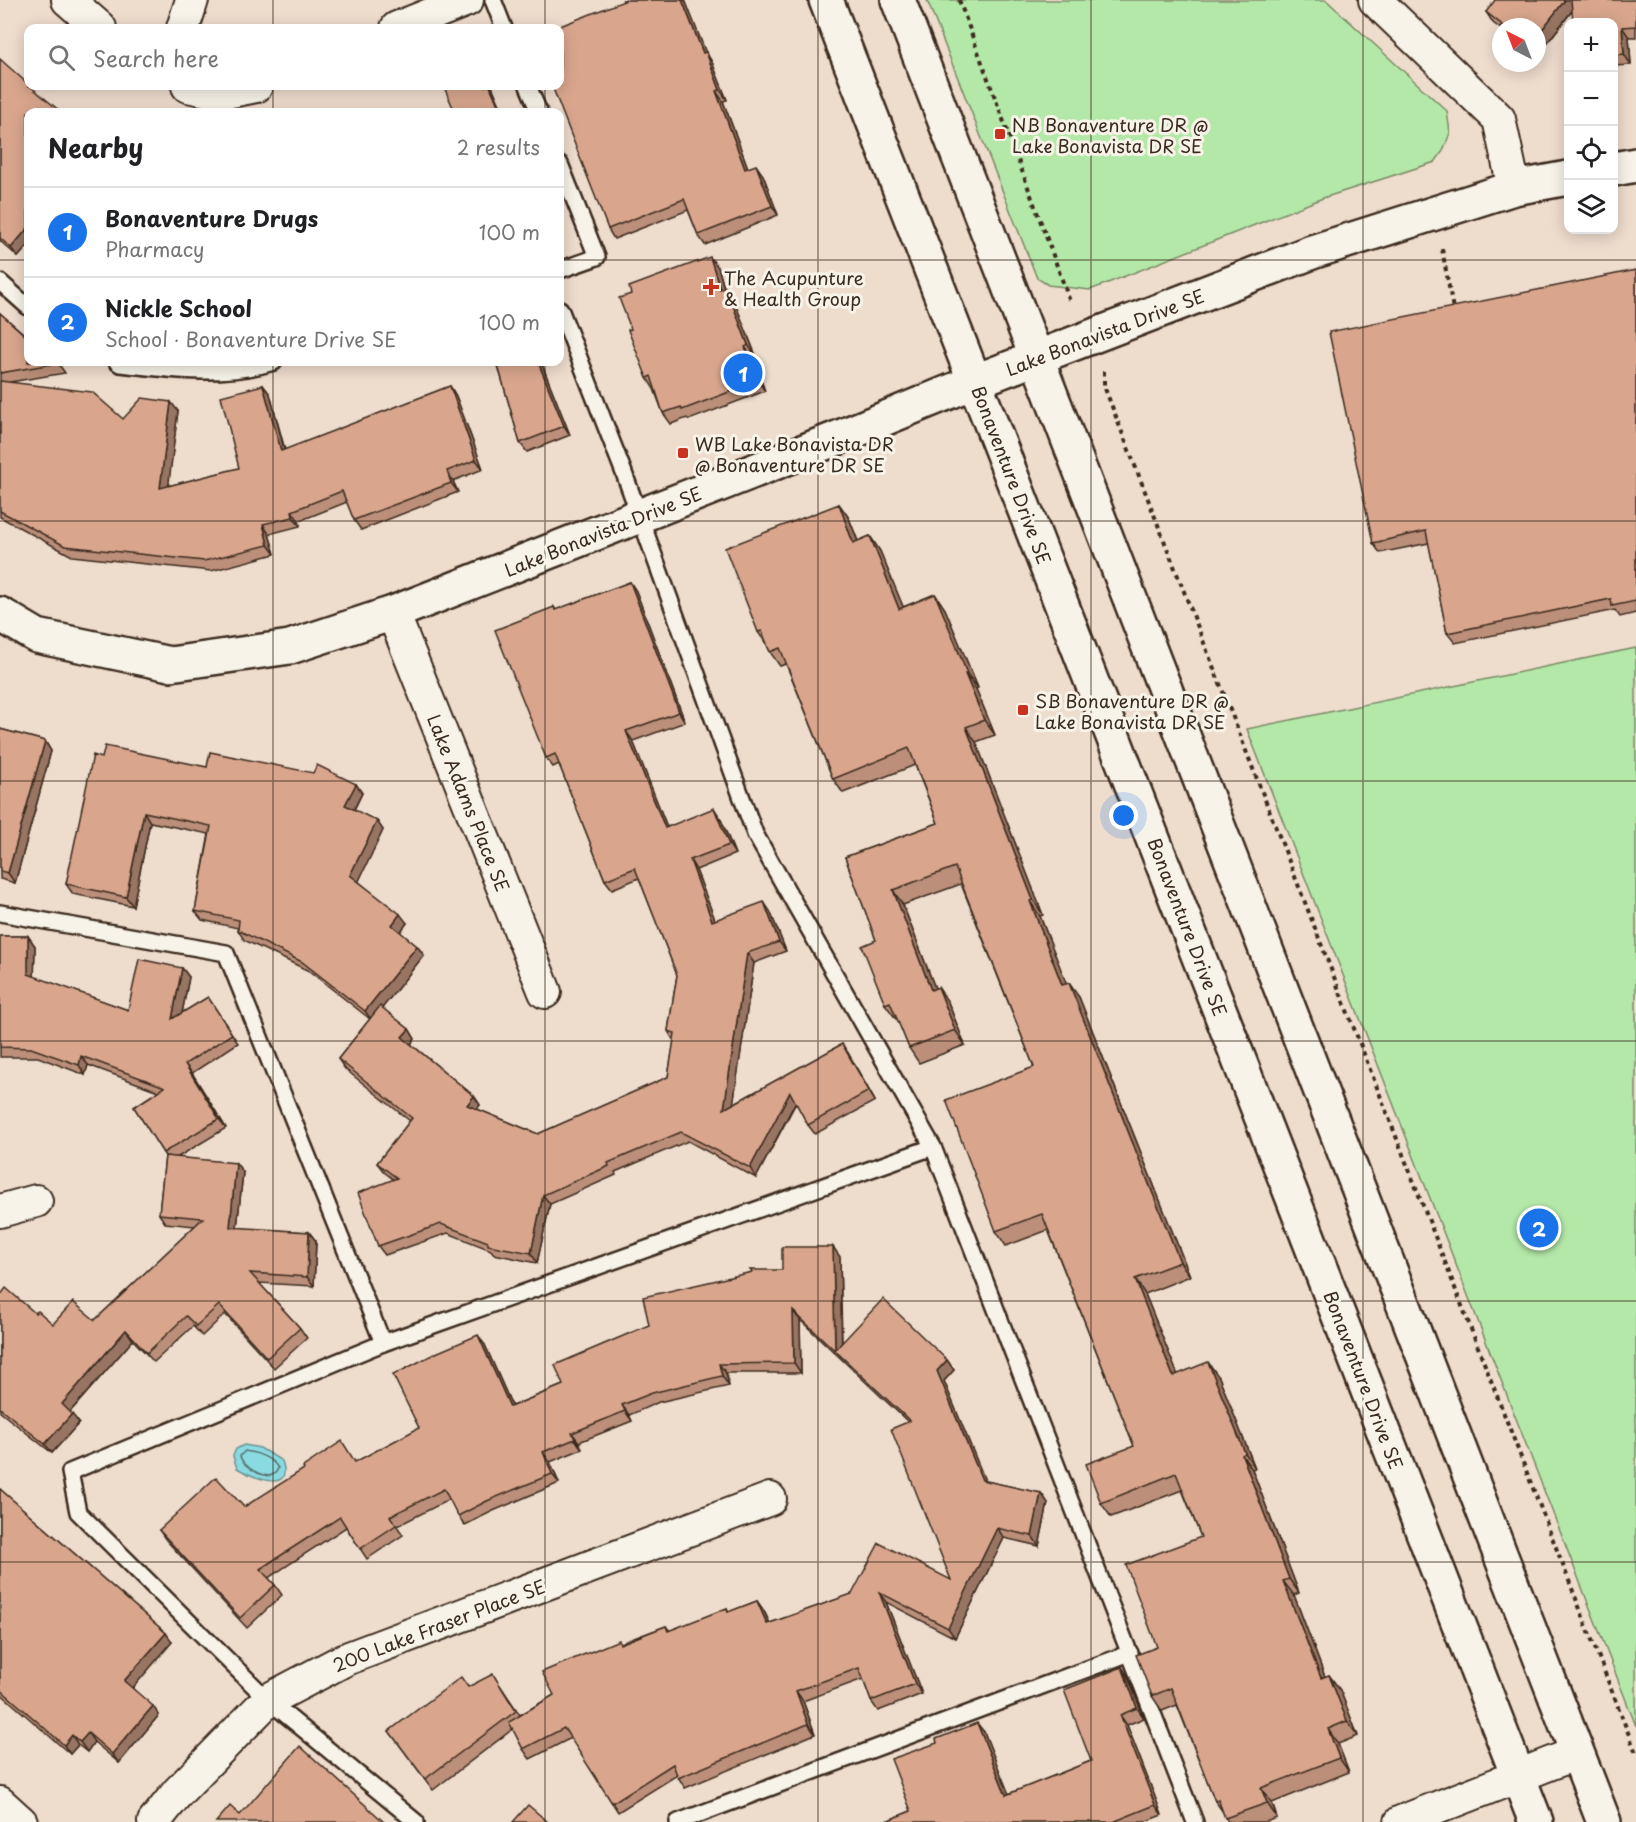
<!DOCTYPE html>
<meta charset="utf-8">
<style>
body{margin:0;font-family:"Playpen Sans",sans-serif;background:#f6f6f6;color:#202124}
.controls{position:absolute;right:18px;top:18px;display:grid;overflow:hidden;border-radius:12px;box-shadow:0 3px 15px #0003}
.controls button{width:54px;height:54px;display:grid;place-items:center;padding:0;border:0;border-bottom:2px solid #e0e0e0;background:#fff;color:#202124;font:30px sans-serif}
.compass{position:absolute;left:1492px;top:18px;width:54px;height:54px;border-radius:50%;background:#fff;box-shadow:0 3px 15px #0003;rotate:318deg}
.you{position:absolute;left:1124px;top:816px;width:21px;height:21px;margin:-15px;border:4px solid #fff;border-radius:50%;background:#1a73e8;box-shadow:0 0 0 9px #1a73e833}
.badge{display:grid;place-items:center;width:39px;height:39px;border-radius:50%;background:#1a73e8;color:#fff;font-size:20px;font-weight:700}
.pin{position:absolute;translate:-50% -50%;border:3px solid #fff;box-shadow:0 2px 6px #0006}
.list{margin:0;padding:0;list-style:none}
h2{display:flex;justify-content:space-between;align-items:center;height:78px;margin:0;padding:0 24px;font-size:26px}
h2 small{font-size:20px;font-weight:400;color:#757577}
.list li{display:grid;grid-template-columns:39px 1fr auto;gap:18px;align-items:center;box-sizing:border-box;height:90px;padding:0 24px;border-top:2px solid #e0e0e0}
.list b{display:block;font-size:22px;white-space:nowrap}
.list p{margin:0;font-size:20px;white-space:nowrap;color:#757577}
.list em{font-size:20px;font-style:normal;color:#757577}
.icon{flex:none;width:33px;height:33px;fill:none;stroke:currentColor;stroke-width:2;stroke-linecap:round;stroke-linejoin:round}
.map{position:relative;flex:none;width:1636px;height:1822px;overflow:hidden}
.search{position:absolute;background:#fff;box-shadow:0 3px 15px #0003;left:24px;top:24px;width:540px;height:66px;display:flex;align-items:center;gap:15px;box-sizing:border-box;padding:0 21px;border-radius:12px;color:#757577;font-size:22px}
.panel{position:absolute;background:#fff;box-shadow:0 3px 15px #0003;left:24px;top:108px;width:540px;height:258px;border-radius:12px}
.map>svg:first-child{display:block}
.green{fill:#b4e8a9;stroke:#788964;stroke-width:1.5}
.water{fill:#89dbe1;stroke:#6a9493;stroke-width:1.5}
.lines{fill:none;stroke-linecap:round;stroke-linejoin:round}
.shore{stroke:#5a716c;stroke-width:1.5}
.service-casing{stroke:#3b2a1e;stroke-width:20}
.minor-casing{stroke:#3b2a1e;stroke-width:36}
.tertiary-casing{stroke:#3b2a1e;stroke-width:38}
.path{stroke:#3b2a1e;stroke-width:4;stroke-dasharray:4.5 4.5;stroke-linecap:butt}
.service{stroke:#f7f3e8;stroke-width:15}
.minor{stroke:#f7f3e8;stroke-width:32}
.tertiary{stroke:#f7f3e8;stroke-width:33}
.wall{fill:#bb8f79;stroke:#3b2a1e;stroke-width:1.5}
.shaded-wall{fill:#987463;stroke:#3b2a1e;stroke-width:1.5}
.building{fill:#d9a68d;stroke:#3b2a1e;stroke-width:1.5}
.grid{fill:none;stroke:#3b2a1e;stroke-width:1.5;stroke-opacity:0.55}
.poi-dot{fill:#c8321e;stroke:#f7f3e8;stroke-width:2}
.labels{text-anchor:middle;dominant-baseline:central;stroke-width:6;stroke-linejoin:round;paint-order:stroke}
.poi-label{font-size:18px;fill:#3b2a1e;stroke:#f7f3e8;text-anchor:start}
.street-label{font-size:18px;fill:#3b2a1e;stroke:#f7f3e8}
</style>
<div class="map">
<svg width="1636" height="1822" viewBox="0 0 1636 1822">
<rect width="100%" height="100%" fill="#eedccd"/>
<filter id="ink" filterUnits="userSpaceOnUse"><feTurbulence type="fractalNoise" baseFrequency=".0167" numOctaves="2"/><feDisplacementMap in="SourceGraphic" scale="12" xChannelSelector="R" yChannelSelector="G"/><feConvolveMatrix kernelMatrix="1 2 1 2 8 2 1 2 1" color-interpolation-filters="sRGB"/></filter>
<g filter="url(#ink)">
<g class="green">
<path d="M927,0H1326L1447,111L1450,133L1443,151L1435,162L1323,198L1090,290L1048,285L1037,278Z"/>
<path d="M1636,648V1726L1247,729Z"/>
</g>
<path class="water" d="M244,1445L260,1448L282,1461C294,1496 251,1476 237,1468L233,1456L236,1449Z"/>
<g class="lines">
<path class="shore" d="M245,1451C257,1453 271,1457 278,1468C273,1486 243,1468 240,1456Z"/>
<defs>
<g id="service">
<path d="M493,0L504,28"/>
<path d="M528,86L539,112"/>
<path d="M560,164L597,257L560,270"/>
<path d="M0,282L28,307"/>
<path d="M560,309L624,473L755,834L933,1147L1195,1822"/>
<path d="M117,362L120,364C172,370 224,377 274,362"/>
<path d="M0,913L226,953L383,1343"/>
<path d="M416,1822L268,1700L78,1512L70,1472L383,1343L933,1147"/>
<path d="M678,1822L1130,1653"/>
</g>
<g id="minor">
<path d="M68,0L100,28"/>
<path d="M1375,0L1499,119L1514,188"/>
<path d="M183,28L192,0"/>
<path d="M397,28L467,0"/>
<path d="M188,86L221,93L256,86"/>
<path d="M393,613L545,992"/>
<path d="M0,1211L36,1201"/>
<path d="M0,1803L21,1822"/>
<path d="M154,1822L178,1792L268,1700L346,1659L770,1499"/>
<path d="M1401,1822L1577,1753"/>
</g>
<g id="tertiary">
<path d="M826,0L1536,1822"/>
<path d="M898,0L1604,1822"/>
<path d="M1614,169L1636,165"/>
<path d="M0,614L37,636L170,664L290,647L393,613L835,439L976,381L1312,252L1514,188L1568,178"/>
</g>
</defs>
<use href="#service" class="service-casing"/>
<use href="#minor" class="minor-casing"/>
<use href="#tertiary" class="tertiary-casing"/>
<g class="path">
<path d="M959,0L1071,304"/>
<path d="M1442,249L1453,309"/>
<path d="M1104,371V386L1636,1753"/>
</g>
<use href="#service" class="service"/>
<use href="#minor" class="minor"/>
<use href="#tertiary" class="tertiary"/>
</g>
<g class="wall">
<path d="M623,0H685L705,52L712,62L727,100L723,101L748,168L763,175L778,215L705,245L698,235L688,210L614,239L608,229Z"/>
<path d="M1636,0V37H1629L1631,65L1614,66V22L1572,11L1537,56V27H1501V29L1493,23L1486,12Z"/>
<path d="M0,59L28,112V246L18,257L0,241Z"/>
<path d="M718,267L724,287H726L733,298L756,356L752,357L765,391L689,420L687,418L671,424L663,413L654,389L647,378L631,329Z"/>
<path d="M1636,270V613L1620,617L1615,610L1455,643L1447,633L1429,543L1380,553L1373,543Z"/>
<path d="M0,313L58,363L65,373L10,382L123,419L178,411L168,486L239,468L263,385L270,394L285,450L450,386L456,396L483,469L453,481L458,492L361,530L354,520L347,502L299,521L300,526L269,534L275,554L211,571L72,556L0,517Z"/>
<path d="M497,362H541L570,435L527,452L520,443Z"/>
<path d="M839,504L849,518L858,541L870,536L880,551L903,607L935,594L945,609L978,688L976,689L995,735L976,742L1043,915L1040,916L1066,984L1079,997L1190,1276L1145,1294L1177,1374L1219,1377L1255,1468L1252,1469L1299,1593L1294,1595L1325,1677L1329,1675L1340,1690L1358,1736L1338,1744L1349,1772L1272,1803L1277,1818L1265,1822H1228L1223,1812L1215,1801L1177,1705L1162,1711L1152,1696L1157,1647L1201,1537L1182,1490L1111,1517L1101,1503L1134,1446L1048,1230L1006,1246L996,1231L1034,1067L961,884L903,905L935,988L948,1002L965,1045L919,1063L909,1048L897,1018L896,1019L885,1004L876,940L845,857L938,823L915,765L843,793L833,779L786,664L780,666L770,652L767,645L758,632Z"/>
<path d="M630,582L636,591L685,722L633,741L667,827L720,817L735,854L696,870L715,920L770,911L786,951L754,963L733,1104L842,1044L848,1053L875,1101L815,1134L808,1125L796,1103L756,1178L688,1141L615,1172L616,1175L550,1204L537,1263L494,1254L491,1250L448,1233L385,1255L378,1246L393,1179L384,1172L377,1163L410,1121L345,1069L338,1059L370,1019L309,971L244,940L238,930V928L202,920L195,911L209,834L150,822L133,906L73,894L66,884L102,758L207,767L356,784L362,793L354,810L377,821L383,830L358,881L407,923L400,932L417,946L424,955L382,1008L409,1029L415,1039L411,1044L474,1096L480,1105L477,1109L538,1134L668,1077L674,1041L668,1031L677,975L639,878L612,889L605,880L559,764L553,767L546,758L554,607L556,610Z"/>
<path d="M0,729L45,741L51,751L15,883L0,879Z"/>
<path d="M0,936H28L35,946L34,977L128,1010L182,968L189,977L182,1013L208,997L238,1043L192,1073L226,1128L178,1157L243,1172L237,1228L309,1232L316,1241L314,1286L259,1283L300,1328L307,1338L274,1368L225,1314L202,1336L193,1326L154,1362L133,1340L70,1412L79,1423L52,1453L0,1412V1296L35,1313L53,1324L95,1320L195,1226L165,1223L159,1214L165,1156L134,1107L158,1091L88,1065L85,1075L38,1057H0Z"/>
<path d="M833,1247L840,1257L842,1343L947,1360L954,1370L944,1381L985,1481L1041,1493L1048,1503L1039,1546L1004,1538L955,1638L886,1602L922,1694L878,1711L871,1701L863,1679L803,1701L815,1734L685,1788L677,1775L618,1812L571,1738L530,1759L523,1749L513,1729L433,1790L389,1731L468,1687L500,1685L520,1715L554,1695L621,1643L666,1626L670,1631L727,1608L729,1612L757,1601L764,1611L770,1623L852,1594L951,1580L908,1422L800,1320L801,1373H726L729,1386L659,1402L629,1415L632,1421L579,1442L582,1449L550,1462L559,1483L493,1511L465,1525L458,1516L450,1499L397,1526L403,1535L367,1559L346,1527L268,1578L275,1585L282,1595L247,1628L166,1540L159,1530L244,1507L356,1462L419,1428L485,1345L512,1406L563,1385L782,1270Z"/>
<path d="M0,1489L166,1633L172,1642L132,1688L159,1715L119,1763L94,1742L87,1752L78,1745L70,1754L0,1693Z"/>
<path d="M1122,1667L1128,1677L1144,1718L1127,1725L1162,1815L1144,1822H884L911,1811L984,1732L1008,1794L1091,1761Z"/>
</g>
<g class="shaded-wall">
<path d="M682,0H685L710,63L703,53Z"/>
<path d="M1565,0H1576L1578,3L1537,56V36Z"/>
<path d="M1622,27L1629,37L1631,65L1624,54Z"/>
<path d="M706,52L712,62L727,100L720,90Z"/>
<path d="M490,86H492L503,112H501Z"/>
<path d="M716,91L723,101L752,179L745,169Z"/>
<path d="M756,165L763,175L778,215L772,206Z"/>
<path d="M28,228V246L18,257L11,248Z"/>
<path d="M710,257L718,267L727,299L720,289Z"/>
<path d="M726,287L733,298L756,356L748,345Z"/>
<path d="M745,347L752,357L765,391L758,381Z"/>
<path d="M538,362H541L570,435L564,426Z"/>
<path d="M263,385L270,394L287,461L281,451Z"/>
<path d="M450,386L456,396L483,469L476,460Z"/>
<path d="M171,402L178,411L167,498L160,488Z"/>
<path d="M447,471L453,481L458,492L451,483Z"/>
<path d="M839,504L849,518L864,558L853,543Z"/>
<path d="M292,511L299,521L300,526L293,517Z"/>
<path d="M263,524L269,534L275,554L268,545Z"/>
<path d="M870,536L880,551L910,623L899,609Z"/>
<path d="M630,582L636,591L685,722L679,712Z"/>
<path d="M935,594L945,609L978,688L967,674Z"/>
<path d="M965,674L976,689L995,735L984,720Z"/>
<path d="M966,727L976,742L1043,915L1033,900Z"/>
<path d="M626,731L633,741L671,837L665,828Z"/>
<path d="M45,741L51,751L15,883L8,873Z"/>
<path d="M356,784L362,793L351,815L345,805Z"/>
<path d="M714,808L720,817L735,854L729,845Z"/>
<path d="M144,812L150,822L133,906L126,897Z"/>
<path d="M377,821L383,830L357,885L350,875Z"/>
<path d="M690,860L696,870L719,930L712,921Z"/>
<path d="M893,890L903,905L941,1004L931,990Z"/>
<path d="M1030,901L1040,916L1073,1000L1062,985Z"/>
<path d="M764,902L770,911L786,951L779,942Z"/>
<path d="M400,914L407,923L398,935L392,925Z"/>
<path d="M28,936L35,946L34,984L28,974Z"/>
<path d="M417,946L424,955L372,1021L365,1011Z"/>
<path d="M747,953L754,963L731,1119L724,1109Z"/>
<path d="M182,968L189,977L179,1029L172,1019Z"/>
<path d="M1069,983L1079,997L1190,1276L1180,1262Z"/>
<path d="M938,987L948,1002L965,1045L955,1030Z"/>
<path d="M409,1029L415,1039L409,1046L402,1037Z"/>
<path d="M842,1044L848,1053L875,1101L869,1091Z"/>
<path d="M81,1056L88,1065L85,1075L79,1065Z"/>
<path d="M185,1064L192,1073L226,1128L219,1119Z"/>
<path d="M790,1092L796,1101L756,1178L750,1168Z"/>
<path d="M474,1096L480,1105L473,1114L467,1105Z"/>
<path d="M236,1163L243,1172L236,1237L230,1227Z"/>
<path d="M543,1195L550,1204L537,1263L531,1253Z"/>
<path d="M309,1232L316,1241L314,1286L307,1277Z"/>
<path d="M833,1247L840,1257L842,1357L835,1350Z"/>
<path d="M1135,1279L1145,1294L1184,1390L1173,1376Z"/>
<path d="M793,1311L800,1320L801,1373L794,1363Z"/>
<path d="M126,1330L133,1340L68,1414L62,1404Z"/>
<path d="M478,1335L485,1345L517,1417L510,1407Z"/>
<path d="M947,1360L954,1370L944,1381L989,1490L982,1480L937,1371Z"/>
<path d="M1208,1362L1219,1377L1255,1468L1245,1453Z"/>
<path d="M719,1364L726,1373L729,1386L722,1376Z"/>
<path d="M622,1405L629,1415L632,1421L625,1411Z"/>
<path d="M72,1414L79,1423L52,1453L45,1444Z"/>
<path d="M572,1433L579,1442L582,1449L575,1439Z"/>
<path d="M543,1452L550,1462L559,1483L552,1474Z"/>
<path d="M1242,1455L1252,1469L1299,1593L1289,1579Z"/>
<path d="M1041,1493L1048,1503L1039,1546L1032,1536Z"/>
<path d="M997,1528L1004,1538L955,1638L948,1628Z"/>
<path d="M1283,1581L1294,1595L1331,1693L1321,1678Z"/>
<path d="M879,1592L886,1602L922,1694L915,1684Z"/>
<path d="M757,1601L764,1611L774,1634L767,1624Z"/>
<path d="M166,1633L172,1642L131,1690L124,1681Z"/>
<path d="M1122,1667L1128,1677L1144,1718L1137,1708Z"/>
<path d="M1329,1675L1340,1690L1358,1736L1347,1721Z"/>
<path d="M796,1691L803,1701L815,1734L808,1724Z"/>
<path d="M153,1706L159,1715L119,1763L112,1754Z"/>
<path d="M1120,1715L1127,1725L1162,1815L1155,1805Z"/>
<path d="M977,1723L984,1732L1013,1804L1006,1795Z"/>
<path d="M1328,1729L1338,1744L1349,1772L1339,1758Z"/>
<path d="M88,1733L94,1742L87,1752L80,1742Z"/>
<path d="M72,1735L78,1745L70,1754L64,1745Z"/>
<path d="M1261,1788L1272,1803L1277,1818L1267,1803Z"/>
</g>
<g class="building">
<path d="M623,0H682L703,53L706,52L720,90L716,91L745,169L756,165L772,206L698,235L684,199L608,229L552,86H560V28H555L624,1Z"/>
<path d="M1495,0H1565L1537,36V27H1505L1486,12Z"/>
<path d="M1571,0H1636V26L1622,27L1624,54L1614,55V22H1573Z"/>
<path d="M0,59L28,84V86H30L61,112H28V228L11,248L0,238Z"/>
<path d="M447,86H490L501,112H455L444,87Z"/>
<path d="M710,257L720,289L726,287L748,345L745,347L758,381L682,410L681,407L663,413L651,376L647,378L628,330L631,329L619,298L631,294L629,287Z"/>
<path d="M1636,270V601L1612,606L1611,599L1447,633L1426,531L1373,543L1329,332Z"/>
<path d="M0,313L28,338V362H56L58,363L0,373Z"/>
<path d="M497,362H538L564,426L520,443Z"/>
<path d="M0,381L92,392L123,419L142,398L171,402L160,488L239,468L221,396L263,385L281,451L450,386L476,460L447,471L451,483L354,520L342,491L292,511L293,517L263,524L268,545L204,561L65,546L0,511Z"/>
<path d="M839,504L853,543L870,536L899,609L935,594L954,640L967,674H965L984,720L966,727L1033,900L1030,901L1062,985L1069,983L1180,1262L1135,1279L1173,1376L1208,1362L1245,1453L1242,1455L1289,1579L1283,1581L1321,1678L1329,1675L1347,1721L1328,1729L1339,1758L1261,1788L1267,1803L1225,1818L1218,1799L1215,1801L1171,1688L1152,1696L1136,1655L1157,1647L1126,1565L1201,1537L1176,1473L1101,1503L1086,1464L1134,1446L1042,1214L996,1231L946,1100L1034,1067L955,867L893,890L931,990L938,987L955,1030L909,1048L890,1002L885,1004L862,946L876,940L845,857L938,823L909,748L833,779L780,648L770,652L762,631L758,632L725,548Z"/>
<path d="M630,582L679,712L626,731L665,828L714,808L729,845L690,860L712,921L764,902L779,942L747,953L724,1109L842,1044L869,1091L808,1125L790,1092L750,1168L681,1132L608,1163L609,1166L543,1195L531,1253L488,1245V1242L441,1224L378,1246L358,1193L397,1178L377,1163L412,1118L338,1059L380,1006L409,1029L402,1037L474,1096L467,1105L538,1134L668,1077L675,1033L668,1031L677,975L635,868L605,880L555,754L546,758L495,630L554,607L555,610Z"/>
<path d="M0,729L45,741L8,873L0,871Z"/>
<path d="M105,746L207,767L210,752L313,773L317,765L356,784L345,805L377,821L350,875L400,914L392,925L417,946L365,1011L302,962L238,930L239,920L195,911L211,826L144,812L126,897L66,884L93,755L102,758Z"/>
<path d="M0,936H28V974L128,1010L139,959L182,968L172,1019L208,997L232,1034L185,1064L219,1119L163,1153L134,1107L165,1087L81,1056L79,1065L31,1048L0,1047Z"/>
<path d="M165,1156L236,1163L230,1227L309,1232L307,1277L250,1273L300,1328L267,1358L219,1305L196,1326L186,1316L147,1353L126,1330L62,1404L72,1414L45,1444L0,1408V1296L6,1288L35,1313L38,1311L53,1324L73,1302L95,1320L203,1218L159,1214Z"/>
<path d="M782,1247H833L835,1350L883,1299L947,1360L937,1371L982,1480L1041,1493L1032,1536L997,1528L948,1628L879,1592L915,1684L871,1701L859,1668L796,1691L808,1724L678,1778L673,1764L612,1803L564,1728L523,1749L509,1722L554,1695L542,1672L619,1640L620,1644L666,1626L668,1631L727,1608L728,1612L757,1601L767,1624L852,1594L879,1543L951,1580L891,1429L910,1421L793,1311L794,1363L719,1364L722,1376L652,1393L622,1405L625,1411L572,1433L575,1439L543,1452L552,1474L487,1501L458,1516L444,1489L390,1516L396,1525L360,1549L340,1517L260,1569L275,1585L240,1618L159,1530L216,1477L244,1507L304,1469L303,1467L342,1441L355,1462L419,1428L393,1375L436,1353L478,1335L510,1407L563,1385L555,1365L649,1325L643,1297L752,1272L750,1270H782Z"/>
<path d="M0,1489L166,1633L124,1681L153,1706L112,1754L88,1733L80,1742L72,1735L64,1745L0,1689Z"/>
<path d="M1122,1667L1137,1708L1120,1715L1155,1805L1113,1822H884L911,1811L891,1759L937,1743L936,1739L977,1723L1006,1795L1091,1761L1064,1690Z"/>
<path d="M493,1674L516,1711L425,1779L389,1731L461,1677L468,1687Z"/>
<path d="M300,1746L384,1822H216L230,1806L240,1815Z"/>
<path d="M528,1805L548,1822H513Z"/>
</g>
</g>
<path class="grid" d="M273,0V28M545,0V28M818,0V1822M1091,0V1822M1363,0V1822M273,86V112M545,86V112M0,260H28M560,260H1636M273,362V1822M545,362V1822M0,521H1636M0,781H1636M0,1041H1636M0,1301H1636M0,1562H1636"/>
<g class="poi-dot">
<rect x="994" y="128" width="12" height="12" rx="3"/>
<path d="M708 278h6v6h6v6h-6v6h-6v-6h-6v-6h6z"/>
<rect x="677" y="447" width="12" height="12" rx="3"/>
<rect x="1017" y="704" width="12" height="12" rx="3"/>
</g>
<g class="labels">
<g class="poi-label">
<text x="1012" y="124">NB Bonaventure DR @<tspan x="1012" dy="21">Lake Bonavista DR SE</tspan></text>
<text x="724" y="277">The Acupunture<tspan x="724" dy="21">&amp; Health Group</tspan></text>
<text x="695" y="443">WB Lake Bonavista DR<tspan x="695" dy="21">@ Bonaventure DR SE</tspan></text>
<text x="1035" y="700">SB Bonaventure DR @<tspan x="1035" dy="21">Lake Bonavista DR SE</tspan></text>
</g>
<g class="street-label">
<text transform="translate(1105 332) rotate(-21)">Lake Bonavista Drive SE</text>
<text transform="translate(1012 475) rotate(69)">Bonaventure Drive SE</text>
<text transform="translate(603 531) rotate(-22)">Lake Bonavista Drive SE</text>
<text transform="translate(469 803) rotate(68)">Lake Adams Place SE</text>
<text transform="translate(1188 927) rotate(69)">Bonaventure Drive SE</text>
<text transform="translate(1364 1380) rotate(69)">Bonaventure Drive SE</text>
<text transform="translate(439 1625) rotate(-21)">200 Lake Fraser Place SE</text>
</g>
</g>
</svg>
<div class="controls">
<button>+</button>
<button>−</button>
<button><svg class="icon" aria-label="locate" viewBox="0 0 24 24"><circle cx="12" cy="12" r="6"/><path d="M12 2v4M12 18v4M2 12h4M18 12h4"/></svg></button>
<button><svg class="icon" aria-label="layers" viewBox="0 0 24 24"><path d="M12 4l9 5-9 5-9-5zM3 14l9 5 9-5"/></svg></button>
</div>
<svg class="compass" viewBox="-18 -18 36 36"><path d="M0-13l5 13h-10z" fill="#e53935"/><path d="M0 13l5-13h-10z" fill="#757577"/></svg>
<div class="you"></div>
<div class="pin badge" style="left:743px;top:373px">1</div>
<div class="pin badge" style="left:1539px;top:1228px">2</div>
<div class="search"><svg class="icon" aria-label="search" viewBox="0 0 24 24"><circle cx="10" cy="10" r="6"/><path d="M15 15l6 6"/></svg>Search here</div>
<section class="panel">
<h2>Nearby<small>2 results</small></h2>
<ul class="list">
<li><span class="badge">1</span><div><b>Bonaventure Drugs</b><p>Pharmacy</p></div><em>100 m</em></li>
<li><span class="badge">2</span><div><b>Nickle School</b><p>School · Bonaventure Drive SE</p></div><em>100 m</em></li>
</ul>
</section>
</div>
